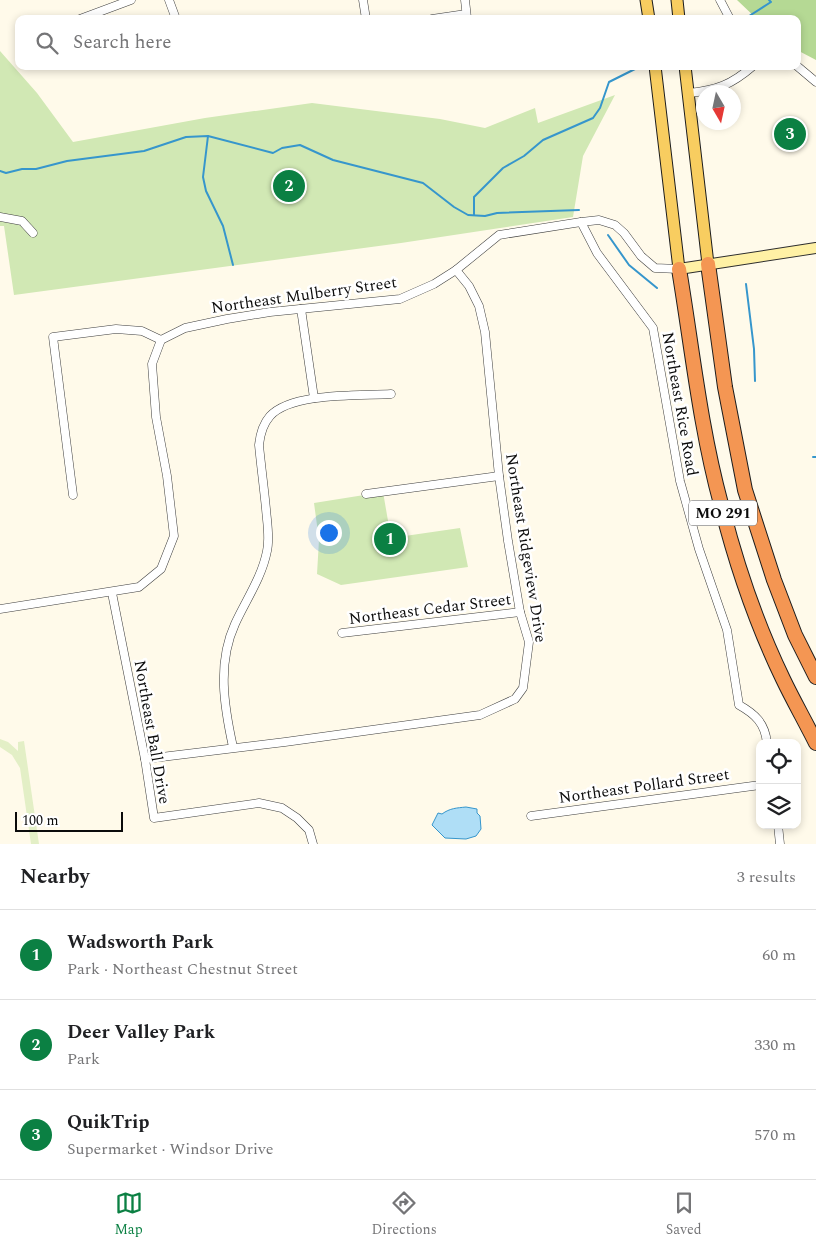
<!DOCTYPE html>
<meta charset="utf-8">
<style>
body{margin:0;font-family:Spectral,serif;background:#f2f2f2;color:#202124}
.controls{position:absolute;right:15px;bottom:15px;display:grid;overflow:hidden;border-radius:10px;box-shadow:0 2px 8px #0003}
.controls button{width:45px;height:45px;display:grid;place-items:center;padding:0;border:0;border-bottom:1px solid #e0e0e0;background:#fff;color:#202124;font:25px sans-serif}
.compass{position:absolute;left:696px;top:85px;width:45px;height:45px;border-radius:50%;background:#fff;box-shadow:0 2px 8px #0003;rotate:171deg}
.scale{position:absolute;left:15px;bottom:12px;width:108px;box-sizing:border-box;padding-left:5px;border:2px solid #0b0b0b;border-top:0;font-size:14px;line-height:18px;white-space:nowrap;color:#0b0b0b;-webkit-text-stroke:4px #fff;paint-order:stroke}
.you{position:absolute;left:328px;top:532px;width:18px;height:18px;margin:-12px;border:4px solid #fff;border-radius:50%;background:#1a73e8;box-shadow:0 0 0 8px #1a73e833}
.badge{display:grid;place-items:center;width:32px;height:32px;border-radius:50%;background:#0b8043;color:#fff;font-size:16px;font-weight:700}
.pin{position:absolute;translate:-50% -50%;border:2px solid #fff;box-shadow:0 1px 5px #0006}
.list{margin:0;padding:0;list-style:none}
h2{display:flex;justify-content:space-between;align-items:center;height:65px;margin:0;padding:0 20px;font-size:21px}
h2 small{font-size:16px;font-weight:400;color:#757577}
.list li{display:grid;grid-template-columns:32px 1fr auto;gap:15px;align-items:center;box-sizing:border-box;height:90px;padding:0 20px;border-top:1px solid #e0e0e0}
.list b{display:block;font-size:19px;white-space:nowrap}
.list p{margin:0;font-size:16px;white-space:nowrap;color:#757577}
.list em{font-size:16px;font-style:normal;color:#757577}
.icon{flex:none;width:28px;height:28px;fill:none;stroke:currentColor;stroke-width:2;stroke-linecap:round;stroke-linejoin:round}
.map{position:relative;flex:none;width:816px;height:844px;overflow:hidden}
.search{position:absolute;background:#fff;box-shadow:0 2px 8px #0003;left:15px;right:15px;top:15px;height:55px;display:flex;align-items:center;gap:12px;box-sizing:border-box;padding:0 18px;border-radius:10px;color:#757577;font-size:19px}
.sheet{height:335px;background:#fff}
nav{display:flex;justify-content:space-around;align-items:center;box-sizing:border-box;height:70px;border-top:1px solid #e0e0e0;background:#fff;font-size:14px;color:#757577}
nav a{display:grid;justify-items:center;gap:2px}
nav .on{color:#0b8043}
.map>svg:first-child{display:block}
.green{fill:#d1e8b4}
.forest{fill:#b5d994}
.pitch{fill:#e3efc6}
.water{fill:#afdef6;stroke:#3696cc}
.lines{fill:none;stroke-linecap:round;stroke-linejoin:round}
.stream{stroke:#3696cc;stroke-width:2}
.street-casing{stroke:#3e3e3e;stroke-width:9}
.secondary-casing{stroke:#2d2d2d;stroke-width:12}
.primary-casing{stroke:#1c1c1c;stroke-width:13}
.highway-casing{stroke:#1c1c1c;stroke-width:16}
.street{stroke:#fff;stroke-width:8}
.secondary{stroke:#fff1a5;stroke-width:10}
.primary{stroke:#f8cd60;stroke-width:11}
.highway{stroke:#f49653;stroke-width:14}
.labels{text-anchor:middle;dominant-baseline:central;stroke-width:5;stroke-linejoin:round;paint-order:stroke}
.shield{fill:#fff;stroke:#545454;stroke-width:1}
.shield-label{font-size:15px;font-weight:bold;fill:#0b0b0b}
.street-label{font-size:16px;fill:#0b0b0b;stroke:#fff}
</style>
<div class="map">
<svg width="816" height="844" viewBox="0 0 816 844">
<rect width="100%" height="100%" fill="#fffaea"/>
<g class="green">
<path d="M0,51L37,93L73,142L205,118L312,103L440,119L485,128L535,108L538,123L615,95L583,156L573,217L401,243L14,295L4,226H0Z"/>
<path d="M383,492L391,538L460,528L468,567L341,585L317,574L319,540L314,503Z"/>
</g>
<path class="forest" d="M737,0H816V60L797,50V19H757Z"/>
<path class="pitch" d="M0,739L8,742L18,751V742L24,741L39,844H31L20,768L12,755L0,747Z"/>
<path class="water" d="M466,807L477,809V813L480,816L481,829L476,836L466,839L445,838L432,825L438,813L442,814C450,808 457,808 466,807Z"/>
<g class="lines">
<g class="stream">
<path d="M746,18L771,2L769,0"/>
<path d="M208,136L203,177L206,191L223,226L233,265"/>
<path d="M0,171L6,173L22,169H36L67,161L144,151L186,137L208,136L273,153L282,148L300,145L333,160L423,183L454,207L468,215L485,216L497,213L579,210"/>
<path d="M474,215V197L503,168L524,156L543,140L593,118L600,108L609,82L635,69"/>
<path d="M608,235L629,265L657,288"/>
<path d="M746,284L754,349L755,381"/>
<path d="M813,457H816"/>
</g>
<defs>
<g id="street">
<path d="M169,0L176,19"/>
<path d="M363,0L366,19"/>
<path d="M465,0L467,18"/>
<path d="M720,0L730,19"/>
<path d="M80,19L131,0"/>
<path d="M432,19L466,14"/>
<path d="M797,66L816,82"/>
<path d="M689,93C717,90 731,85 753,66"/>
<path d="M0,217L22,221L33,233"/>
<path d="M581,222L597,253L653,328L680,481L699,549L727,630L739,705C755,714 765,723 767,743"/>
<path d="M301,309L314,398"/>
<path d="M366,494L499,476"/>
<path d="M73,495L53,337L116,329L142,331L161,340"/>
<path d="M112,593L145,759L154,818L259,803L282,808L297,818L309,830L313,844"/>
<path d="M0,609L139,587L161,569L174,536L167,476L156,417L152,364L161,340L185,328L227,319L270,312L400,299L434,284L456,270L499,235L581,222L599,220L615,225L624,233L641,256L655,268L679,269"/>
<path d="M342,633L520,612"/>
<path d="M233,747C224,706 217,663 235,624C246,600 262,577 267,551C270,538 267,522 266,509C264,488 261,466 259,445C260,435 263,424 270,416C292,392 360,396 391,394"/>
<path d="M145,759L285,742L480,715L515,699L523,688L529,642L520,612L508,541L499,476L485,332L479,306L469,286L456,270"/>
<path d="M531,816L760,785"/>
<path d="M778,825L780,844"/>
</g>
<path id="secondary" d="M679,269L816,248"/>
<g id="primary">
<path d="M646,0L649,19"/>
<path d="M677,0L679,19"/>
<path d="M655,66L679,269"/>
<path d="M685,66L708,264"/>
</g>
<g id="highway">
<path d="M708,264L725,387L745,490L774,580L795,635L816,677"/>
<path d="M679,269C692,347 700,427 721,504C736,564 756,623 783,679C793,700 805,721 816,743"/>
</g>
</defs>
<use href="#street" class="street-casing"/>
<use href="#secondary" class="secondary-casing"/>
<use href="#primary" class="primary-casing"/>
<use href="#highway" class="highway-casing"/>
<use href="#street" class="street"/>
<use href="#secondary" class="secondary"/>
<use href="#primary" class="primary"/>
<use href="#highway" class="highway"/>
</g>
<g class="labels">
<rect class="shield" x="689" y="500.5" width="68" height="25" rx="4"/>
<g class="shield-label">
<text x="723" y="513">MO 291</text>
</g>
<g class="street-label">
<text transform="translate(304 295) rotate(-8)">Northeast Mulberry Street</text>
<text transform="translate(680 404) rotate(80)">Northeast Rice Road</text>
<text transform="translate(526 548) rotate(81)">Northeast Ridgeview Drive</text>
<text transform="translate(430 609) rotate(-7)">Northeast Cedar Street</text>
<text transform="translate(152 732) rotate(80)">Northeast Ball Drive</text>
<text transform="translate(644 786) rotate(-8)">Northeast Pollard Street</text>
</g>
</g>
</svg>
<div class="controls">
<button><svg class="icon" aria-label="locate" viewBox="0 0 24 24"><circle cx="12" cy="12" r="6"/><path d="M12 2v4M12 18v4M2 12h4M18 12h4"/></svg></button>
<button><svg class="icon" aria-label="layers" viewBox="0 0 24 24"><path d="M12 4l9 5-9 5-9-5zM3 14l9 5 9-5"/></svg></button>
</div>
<svg class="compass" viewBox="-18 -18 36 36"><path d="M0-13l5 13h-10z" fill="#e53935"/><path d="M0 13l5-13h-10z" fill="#757577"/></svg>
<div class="scale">100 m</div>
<div class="you"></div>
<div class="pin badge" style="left:390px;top:539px">1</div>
<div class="pin badge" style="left:289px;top:186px">2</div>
<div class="pin badge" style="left:790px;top:134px">3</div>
<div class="search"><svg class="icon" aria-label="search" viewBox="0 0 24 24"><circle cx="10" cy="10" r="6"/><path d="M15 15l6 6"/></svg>Search here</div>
</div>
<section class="sheet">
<h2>Nearby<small>3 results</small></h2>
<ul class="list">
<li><span class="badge">1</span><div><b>Wadsworth Park</b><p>Park · Northeast Chestnut Street</p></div><em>60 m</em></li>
<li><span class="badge">2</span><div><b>Deer Valley Park</b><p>Park</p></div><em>330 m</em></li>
<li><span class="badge">3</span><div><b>QuikTrip</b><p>Supermarket · Windsor Drive</p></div><em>570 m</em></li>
</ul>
</section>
<nav>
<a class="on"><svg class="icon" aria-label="map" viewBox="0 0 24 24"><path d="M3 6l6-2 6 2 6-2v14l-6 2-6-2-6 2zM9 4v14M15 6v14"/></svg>Map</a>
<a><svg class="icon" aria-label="directions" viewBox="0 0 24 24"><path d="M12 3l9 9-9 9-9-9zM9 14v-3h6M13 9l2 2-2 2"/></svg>Directions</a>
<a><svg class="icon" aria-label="saved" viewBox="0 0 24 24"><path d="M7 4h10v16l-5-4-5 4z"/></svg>Saved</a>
</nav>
